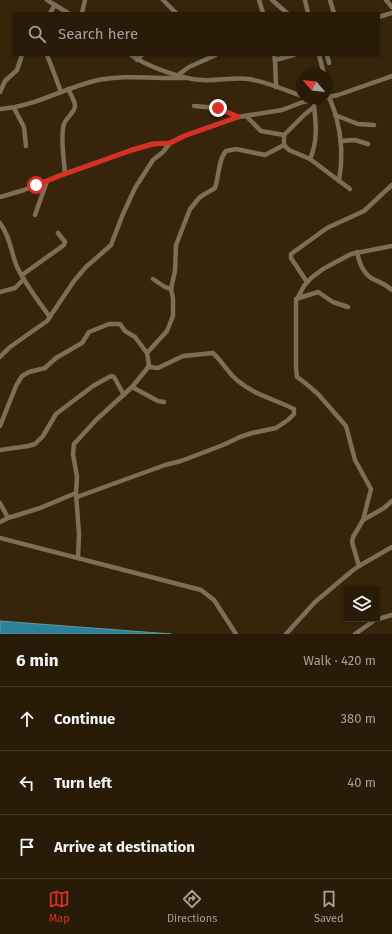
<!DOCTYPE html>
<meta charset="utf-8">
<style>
body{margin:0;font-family:"Fira Sans",sans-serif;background:#342916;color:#f1f3f6}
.controls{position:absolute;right:12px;bottom:12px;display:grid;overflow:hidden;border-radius:0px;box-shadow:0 1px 3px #0004}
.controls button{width:36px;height:36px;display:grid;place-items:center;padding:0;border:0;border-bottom:1px solid #443a29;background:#281c08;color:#f1f3f6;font:20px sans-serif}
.compass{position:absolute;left:296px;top:68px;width:36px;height:36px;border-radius:50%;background:#281c08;box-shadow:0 1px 3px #0004;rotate:298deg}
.stop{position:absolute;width:12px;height:12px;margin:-9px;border:3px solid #d93025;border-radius:50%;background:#fff}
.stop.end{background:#d93025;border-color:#fff;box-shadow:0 1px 4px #0008}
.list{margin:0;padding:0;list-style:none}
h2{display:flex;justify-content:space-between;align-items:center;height:52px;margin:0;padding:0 16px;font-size:17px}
h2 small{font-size:13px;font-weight:400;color:#a5a19c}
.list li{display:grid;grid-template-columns:26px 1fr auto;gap:12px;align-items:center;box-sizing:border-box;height:64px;padding:0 16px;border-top:1px solid #443a29}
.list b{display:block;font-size:15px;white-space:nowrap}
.list em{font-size:13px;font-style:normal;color:#a5a19c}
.icon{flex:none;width:22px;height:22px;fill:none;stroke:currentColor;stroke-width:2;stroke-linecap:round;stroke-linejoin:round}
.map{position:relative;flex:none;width:392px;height:634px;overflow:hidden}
.search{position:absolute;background:#281c08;box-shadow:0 1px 3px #0004;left:12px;right:12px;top:12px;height:44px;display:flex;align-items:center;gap:10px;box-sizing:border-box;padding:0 14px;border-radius:0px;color:#a5a19c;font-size:15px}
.sheet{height:244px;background:#281c08}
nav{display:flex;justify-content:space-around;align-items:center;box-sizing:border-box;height:56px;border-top:1px solid #443a29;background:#281c08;font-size:11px;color:#a5a19c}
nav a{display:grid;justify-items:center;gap:2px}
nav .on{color:#d93025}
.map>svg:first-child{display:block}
.water{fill:#2a8198;stroke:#609aa6}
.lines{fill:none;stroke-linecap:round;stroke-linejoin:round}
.street{stroke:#7e6d57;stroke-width:4.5}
.route{stroke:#d93025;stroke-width:5}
</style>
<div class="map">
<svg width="392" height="634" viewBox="0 0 392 634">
<rect width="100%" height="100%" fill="#36250a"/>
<path class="water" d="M0,621L171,634H0Z"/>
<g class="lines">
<g class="street">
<path d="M47,0L68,13"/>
<path d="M163,0L176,13"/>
<path d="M259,0L263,13"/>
<path d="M272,0L287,13"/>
<path d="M305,0L308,13"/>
<path d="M330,0L334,13"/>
<path d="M386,0L392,7"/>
<path d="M50,13L55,5"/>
<path d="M82,13L85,0"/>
<path d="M379,17L392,13"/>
<path d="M47,55L54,73L61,92"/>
<path d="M131,55C146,66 184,80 203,80C218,81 234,77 249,79C267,82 285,90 302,96"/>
<path d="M274,55L275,60L276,87"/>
<path d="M319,55L324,74"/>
<path d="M327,55L329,63"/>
<path d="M137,60L142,55"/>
<path d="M275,60L294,55"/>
<path d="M178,75L189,67L216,55"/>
<path d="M326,86C328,96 333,106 336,116C342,138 343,159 339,181"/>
<path d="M0,92L5,81L17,70L22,55"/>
<path d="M194,106L218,108L238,117"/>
<path d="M314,107L304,115L284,135V145L289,150L310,159L350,189"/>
<path d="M14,108L24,127L26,146"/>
<path d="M0,109C33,107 62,89 94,81C124,74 155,79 186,78"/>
<path d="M335,115L358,124L374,125"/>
<path d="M246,116L261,131L284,135"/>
<path d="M341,141L355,140L368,144"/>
<path d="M310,159C318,141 316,124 314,106"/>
<path d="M65,173C64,160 60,136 64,124C66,118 75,112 75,106C75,101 70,93 68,89"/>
<path d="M0,197L24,190L61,175L132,150L153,144L170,143L184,136L238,117L282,110L303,102L338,95L392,76"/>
<path d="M35,215L47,181"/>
<path d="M0,223C10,236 11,252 17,267C26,285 38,301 50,317"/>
<path d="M357,252C359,262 363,274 373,279C381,283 384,283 392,290"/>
<path d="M22,275L64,245L65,242L58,233"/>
<path d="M153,279L165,287L171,289"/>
<path d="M307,282L291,258V254L327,228L364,211L392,185"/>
<path d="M0,292L15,288L24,279"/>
<path d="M296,299L318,292L333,302L348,307"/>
<path d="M0,357L10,347L47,321L74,281L86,267L111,245L123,214L135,188L153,160L163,152L170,143"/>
<path d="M132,387L158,401L164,402"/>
<path d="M0,426L16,386L22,376L29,372L45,368L56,358L82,343L89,332L109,324H120L125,331L135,337L147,353"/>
<path d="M0,450L28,446L35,444L43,436L56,414L93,386L111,376L114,377L124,395"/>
<path d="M77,497L165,465L181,461L223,445L240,437L252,433L276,428L288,420L294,414V409C274,399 255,395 238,381C228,373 222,361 213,353L183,356L158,368L149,367"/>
<path d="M0,503L8,518"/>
<path d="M363,520L384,508L392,501"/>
<path d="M0,522L8,518L40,508L76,493"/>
<path d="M0,538L201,590L214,600L236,634"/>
<path d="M78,558L79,534L76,493L77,477L73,454L74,444L96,420L132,387L146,370L149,365L147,353L167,331L173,316V298L171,289L175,271L176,245L190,209L200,197L215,188C219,177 218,160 226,151L236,149L265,155L284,145"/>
<path d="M359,566L352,542L353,537L363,520L371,489L355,460L346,426L318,394L304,382L297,377L296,368V301L304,286L311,278L323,269L351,254L392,246"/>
<path d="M286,634L315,602L352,571L359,566L392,547"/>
<path d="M355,634L375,620L392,615"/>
</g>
</g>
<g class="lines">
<path class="route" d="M36,185L62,175L132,150L153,144L170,143L184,136L238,117L218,108"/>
</g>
</svg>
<div class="controls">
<button><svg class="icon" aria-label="layers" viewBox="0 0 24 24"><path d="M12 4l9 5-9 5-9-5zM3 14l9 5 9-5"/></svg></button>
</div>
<svg class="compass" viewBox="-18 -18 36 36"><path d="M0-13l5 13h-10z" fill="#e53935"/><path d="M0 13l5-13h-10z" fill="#a5a19c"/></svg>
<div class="stop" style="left:36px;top:185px"></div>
<div class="stop end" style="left:218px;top:108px"></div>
<div class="search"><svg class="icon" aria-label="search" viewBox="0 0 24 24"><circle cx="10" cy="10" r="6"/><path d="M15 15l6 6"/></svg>Search here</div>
</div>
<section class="sheet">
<h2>6 min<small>Walk · 420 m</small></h2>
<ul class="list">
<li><svg class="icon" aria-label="ahead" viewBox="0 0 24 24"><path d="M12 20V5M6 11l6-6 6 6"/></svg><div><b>Continue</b></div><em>380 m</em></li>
<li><svg class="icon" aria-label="left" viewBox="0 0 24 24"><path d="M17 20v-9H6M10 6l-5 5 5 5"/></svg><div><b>Turn left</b></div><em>40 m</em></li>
<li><svg class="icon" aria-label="arrive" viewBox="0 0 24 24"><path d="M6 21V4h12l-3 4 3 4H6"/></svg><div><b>Arrive at destination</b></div></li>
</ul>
</section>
<nav>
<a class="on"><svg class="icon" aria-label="map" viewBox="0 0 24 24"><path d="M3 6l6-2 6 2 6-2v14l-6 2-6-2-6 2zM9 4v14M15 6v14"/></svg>Map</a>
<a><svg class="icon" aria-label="directions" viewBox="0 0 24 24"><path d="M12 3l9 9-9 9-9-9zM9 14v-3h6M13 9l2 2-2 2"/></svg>Directions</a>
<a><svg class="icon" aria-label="saved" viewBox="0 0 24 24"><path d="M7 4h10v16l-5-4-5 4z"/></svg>Saved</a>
</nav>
